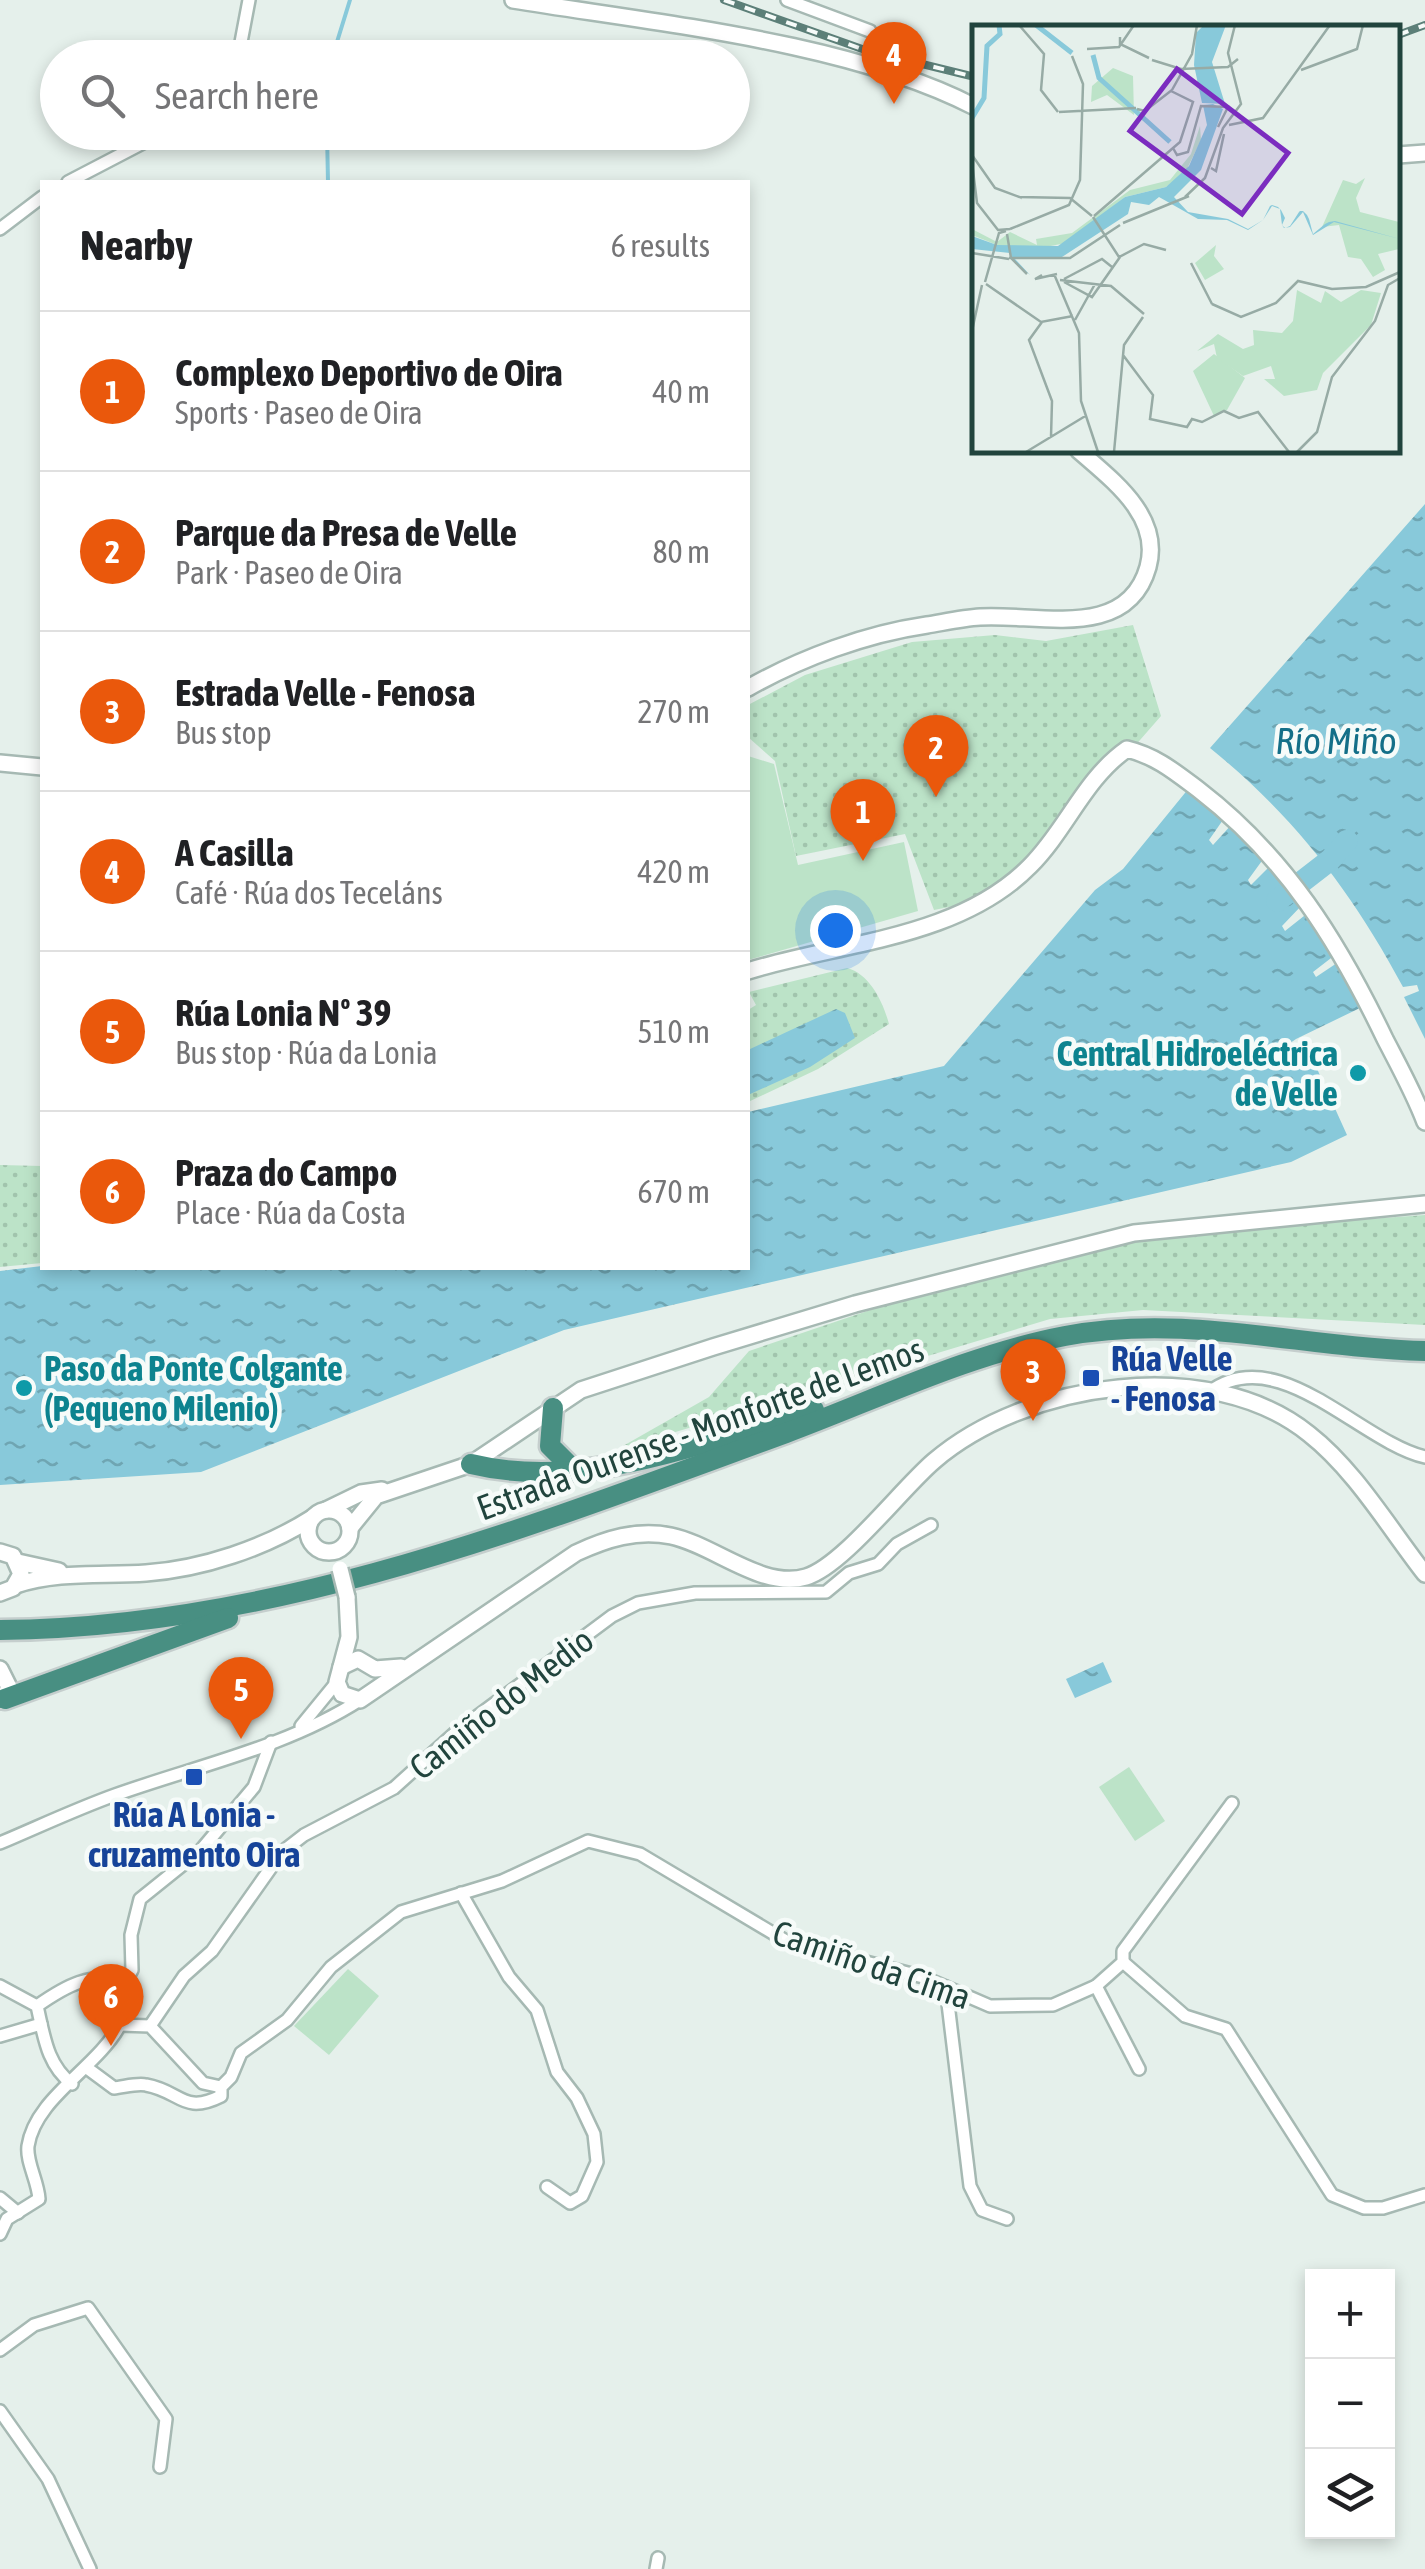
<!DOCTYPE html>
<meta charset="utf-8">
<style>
body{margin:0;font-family:"Asap Condensed",sans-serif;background:#f2f2f2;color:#202124}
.controls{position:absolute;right:30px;bottom:30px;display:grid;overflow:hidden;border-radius:0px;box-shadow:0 5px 15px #0003}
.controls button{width:90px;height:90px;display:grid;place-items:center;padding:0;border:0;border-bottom:2px solid #e0e0e0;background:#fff;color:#202124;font:50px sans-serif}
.you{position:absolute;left:835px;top:930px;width:35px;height:35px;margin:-25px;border:8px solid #fff;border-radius:50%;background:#1a73e8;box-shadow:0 0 0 15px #1a73e833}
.badge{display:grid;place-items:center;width:65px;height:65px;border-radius:50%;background:#ea580c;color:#fff;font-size:32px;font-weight:700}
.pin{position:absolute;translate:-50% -82px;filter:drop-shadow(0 2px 5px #0008)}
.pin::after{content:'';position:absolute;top:52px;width:35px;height:30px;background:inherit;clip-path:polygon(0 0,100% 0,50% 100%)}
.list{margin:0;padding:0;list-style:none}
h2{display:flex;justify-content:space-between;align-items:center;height:130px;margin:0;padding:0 40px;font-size:42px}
h2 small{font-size:32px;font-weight:400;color:#757577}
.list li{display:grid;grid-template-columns:65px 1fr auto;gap:30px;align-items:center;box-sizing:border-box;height:160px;padding:0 40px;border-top:2px solid #e0e0e0}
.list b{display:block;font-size:38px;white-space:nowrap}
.list p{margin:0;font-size:32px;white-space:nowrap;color:#757577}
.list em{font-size:32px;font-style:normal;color:#757577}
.icon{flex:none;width:55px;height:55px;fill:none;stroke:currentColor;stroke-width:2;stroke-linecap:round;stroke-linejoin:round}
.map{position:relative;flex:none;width:1425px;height:2569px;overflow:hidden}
.search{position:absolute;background:#fff;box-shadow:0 5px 15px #0003;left:40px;top:40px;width:710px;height:110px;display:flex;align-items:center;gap:25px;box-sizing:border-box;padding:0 35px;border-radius:55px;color:#757577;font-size:38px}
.panel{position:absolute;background:#fff;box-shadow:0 5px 15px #0003;left:40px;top:180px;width:710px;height:1090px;border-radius:0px}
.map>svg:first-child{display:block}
.grass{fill:url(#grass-dots)}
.pitch{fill:#bce3c8}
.water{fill:url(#water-ripples)}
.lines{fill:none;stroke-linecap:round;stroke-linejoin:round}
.stream{stroke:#88c9da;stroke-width:4}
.river{stroke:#88c9da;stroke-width:22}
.minor-casing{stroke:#a6b9b3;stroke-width:16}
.tertiary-casing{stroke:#a6b9b3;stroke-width:20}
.trunk-casing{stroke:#c5cecd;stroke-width:25}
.minor{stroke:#fff;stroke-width:11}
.tertiary{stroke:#fff;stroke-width:15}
.trunk{stroke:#488f82;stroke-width:20}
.rail-casing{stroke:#5c7f78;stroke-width:8}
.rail{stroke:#f6fbf9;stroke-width:4;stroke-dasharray:11;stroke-linecap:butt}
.tertiary-bridge-casing{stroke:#a6b9b3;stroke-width:20;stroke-linecap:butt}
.tertiary-bridge{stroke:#fff;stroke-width:15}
.culture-dot{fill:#0f9aa8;stroke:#f6fbf9;stroke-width:4}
.transit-dot{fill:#1a4fb4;stroke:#f6fbf9;stroke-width:4}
.labels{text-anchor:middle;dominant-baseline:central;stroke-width:9;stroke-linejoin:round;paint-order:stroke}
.culture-label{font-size:35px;font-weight:bold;fill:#0d838f;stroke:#f6fbf9;text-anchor:end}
.transit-label{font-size:35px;font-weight:bold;fill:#164399;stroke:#f6fbf9;text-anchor:start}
.street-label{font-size:35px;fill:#21443d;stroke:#f6fbf9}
.water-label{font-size:38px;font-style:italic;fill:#146f88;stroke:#f6fbf9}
.inset-river{fill:none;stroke:#88c9da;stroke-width:5}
.inset-road{fill:none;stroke:#97aba5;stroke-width:2.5}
.view{fill:#7b2cbf;fill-opacity:0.15;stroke:#7b2cbf;stroke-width:5}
.inset-edge{fill:none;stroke:#21443d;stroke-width:5}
</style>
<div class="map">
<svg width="1425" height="2569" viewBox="0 0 1425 2569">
<defs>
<pattern id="grass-dots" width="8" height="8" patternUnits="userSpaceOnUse" patternTransform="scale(2.5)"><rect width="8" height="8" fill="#bce3c8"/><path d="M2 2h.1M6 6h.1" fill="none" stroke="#a1c4ad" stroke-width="1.8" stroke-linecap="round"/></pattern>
<pattern id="water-ripples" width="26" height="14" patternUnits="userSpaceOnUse" patternTransform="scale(2.5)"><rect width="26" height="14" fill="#88c9da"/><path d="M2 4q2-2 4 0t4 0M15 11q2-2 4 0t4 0" fill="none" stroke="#6fa5b2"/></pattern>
</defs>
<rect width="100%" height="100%" fill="#e5f0eb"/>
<g class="grass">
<path d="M1133,625L1161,716L1030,866L984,900L934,910L905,834L796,856L775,761L748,737V705L805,675L912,642L995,635L1046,641Z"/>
<path d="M847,968C870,974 883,1002 889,1024L818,1069L748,1102V1010L756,1005L749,992Z"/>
<path d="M0,1165L42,1166V1263L0,1267Z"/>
<path d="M1425,1215V1325L1143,1310L1050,1319L616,1450L709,1397L749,1351L1004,1265L1119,1237Z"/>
</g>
<g class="pitch">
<path d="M748,756L774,764L798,865L904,842L918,911L748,960Z"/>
<path d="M1129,1767L1165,1821L1135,1841L1099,1787Z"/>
<path d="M348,1969L379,1996L329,2055L294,2026Z"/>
</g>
<g class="water">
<path d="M1425,504V1039L1404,997L1419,991L1417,985L1403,987C1352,892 1294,816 1210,748Z"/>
<path d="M1189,788L1225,817L1209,840L1213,845L1232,824L1264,858L1248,880L1251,885L1272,864L1303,904L1282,926L1285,931L1309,912L1335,955L1313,972L1316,977L1340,961L1362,1007L1296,1039L1249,1071L1309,1051L1347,1135L1291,1162L564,1330L201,1472L0,1485V1271L42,1266L748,1268V1112L944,1066L1095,890L1123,869Z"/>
<path d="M836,1009L845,1013L855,1038L810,1067L748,1095V1050Z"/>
<path d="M1103,1662L1112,1682L1075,1698L1066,1679Z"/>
</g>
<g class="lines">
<g class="stream">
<path d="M332,58L350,0"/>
<path d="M327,132L328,182"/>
</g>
<path class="river" d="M1277,901L1330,860L1347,841"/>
<defs>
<g id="minor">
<path d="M787,0L870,31"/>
<path d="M238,58L249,0"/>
<path d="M68,182L164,132"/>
<path d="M0,229L42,197"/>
<path d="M1208,1393C1277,1339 1360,1442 1425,1457"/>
<path d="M301,1726L337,1682"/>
<path d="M0,1843C38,1827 76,1809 115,1795C196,1766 287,1747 360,1700"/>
<path d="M461,1893L509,1977L537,2010L557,2072L577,2098L594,2134L597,2162L582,2196L570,2203L547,2187"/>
<path d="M1123,1962L1185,2016L1226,2029L1332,2195L1364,2208H1383L1425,2195"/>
<path d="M0,1986L37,2006C44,2036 47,2065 72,2084"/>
<path d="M1096,1986L1139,2069"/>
<path d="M946,1987L970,2186L982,2210L1007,2219"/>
<path d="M37,2006C67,1985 89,1973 126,1980"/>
<path d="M120,2025L118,1994L132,1970L131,1935L140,1899L201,1850L254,1787L271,1742"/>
<path d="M120,2025L150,2026L203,2083L221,2087"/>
<path d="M150,2026L184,1976L212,1951L282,1852L304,1835L394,1788L455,1733L612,1616L638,1603L695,1593L826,1592L849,1573L878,1564L897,1544L931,1525"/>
<path d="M0,2036L41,2024"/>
<path d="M87,2068L114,2088C124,2087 137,2083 146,2085C181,2091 183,2115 221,2096V2087L231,2077L241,2053L287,2020L331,1967L401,1912L502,1881L588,1841L640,1854L786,1941L923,1977L990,2006L1053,2005L1096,1986L1123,1962V1951L1232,1803"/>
<path d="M0,2198L18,2213"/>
<path d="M0,2234L7,2219L39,2199C38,2181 26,2162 28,2146C35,2098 97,2068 120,2025"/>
<path d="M0,2350L34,2325L88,2308L166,2419L160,2467"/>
<path d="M0,2411L48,2479L90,2569"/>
<path d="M656,2569L658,2558"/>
</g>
<g id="tertiary">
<path d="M513,0C654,23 850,42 975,107"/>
<path d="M1398,155L1425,153"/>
<path d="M748,688C801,658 865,634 927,625C945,622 963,618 980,617C1036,613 1127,642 1148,567C1162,516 1112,480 1078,450"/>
<path d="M0,763L42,767"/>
<path d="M748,971C841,942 958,939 1030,866C1067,829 1084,779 1127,749C1156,756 1175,772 1199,790C1286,857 1338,941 1385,1039C1399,1066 1414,1093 1425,1122"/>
<path d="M326,1510L361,1493L382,1490"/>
<circle cx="329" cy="1531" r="21"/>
<path d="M350,1528L376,1496L471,1464L581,1390L713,1347L855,1304L1134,1233L1425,1204"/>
<path d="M0,1552L13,1556L21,1574L13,1588L0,1593"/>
<path d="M18,1562L59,1571"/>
<path d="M16,1585C57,1571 103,1576 146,1573C202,1569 265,1548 312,1518"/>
<path d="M347,1597L349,1637L337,1682L342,1694L360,1700L576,1553C606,1539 637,1529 671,1536C714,1545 762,1590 806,1577C843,1566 902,1488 934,1461C1026,1382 1210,1354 1309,1434C1355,1470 1389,1528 1425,1574"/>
<path d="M341,1667L358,1659L375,1669L401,1667"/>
<path d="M0,1669L9,1687L3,1701"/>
</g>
<g id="trunk">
<path d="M553,1408L550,1446L573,1469"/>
<path d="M471,1464C586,1492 704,1441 814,1410"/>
<path d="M0,1630C275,1628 532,1526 786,1433C877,1399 970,1354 1065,1336C1187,1313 1303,1348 1425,1351"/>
<path d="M5,1699L228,1618"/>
</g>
</defs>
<use href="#minor" class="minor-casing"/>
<use href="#tertiary" class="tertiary-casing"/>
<use href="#trunk" class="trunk-casing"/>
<use href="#minor" class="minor"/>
<use href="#tertiary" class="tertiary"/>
<use href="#trunk" class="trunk"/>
<defs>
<g id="rail">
<path d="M724,0L865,50L975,77"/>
<path d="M1398,35L1425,25"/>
</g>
</defs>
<use href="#rail" class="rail-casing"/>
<use href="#rail" class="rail"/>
<defs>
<path id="tertiary-bridge" d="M340,1569L347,1597"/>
</defs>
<use href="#tertiary-bridge" class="tertiary-bridge-casing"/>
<use href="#tertiary-bridge" class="tertiary-bridge"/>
</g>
<g class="culture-dot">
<circle cx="1358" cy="1073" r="10"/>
<circle cx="24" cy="1388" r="10"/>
</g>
<g class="transit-dot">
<rect x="1081" y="1368" width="20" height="20" rx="5"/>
<rect x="184" y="1767" width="20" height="20" rx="5"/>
</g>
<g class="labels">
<g class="culture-label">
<text x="1338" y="1053">Central Hidroeléctrica<tspan x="1338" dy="40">de Velle</tspan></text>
<text x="44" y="1368" text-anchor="start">Paso da Ponte Colgante<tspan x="44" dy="40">(Pequeno Milenio)</tspan></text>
</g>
<g class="transit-label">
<text x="1111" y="1358">Rúa Velle<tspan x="1111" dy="40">- Fenosa</tspan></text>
<text x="194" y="1814" text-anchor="middle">Rúa A Lonia -<tspan x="194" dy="40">cruzamento Oira</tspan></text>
</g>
<g class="street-label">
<text transform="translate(700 1428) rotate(-20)">Estrada Ourense - Monforte de Lemos</text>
<text transform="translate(501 1703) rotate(-38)">Camiño do Medio</text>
<text transform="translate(872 1964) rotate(19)">Camiño da Cima</text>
</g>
<g class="water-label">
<text x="1336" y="740">Río Miño</text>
</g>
</g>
<g transform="translate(972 25)">
<rect width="428" height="428" fill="#e5f0eb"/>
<path d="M141,43L161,51L162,90L135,70L119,77L120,61ZM228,101L229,115L213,148L194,162L153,172L94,218L68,223L25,220L0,210V204L25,217L38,207L65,220L64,214L100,208L158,165L198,155L219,129ZM244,220L242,231L252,244L233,255L223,238ZM242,329L273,353L255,385L242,391L221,346Z" fill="#bce3c8"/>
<path d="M393,153L384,173L388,187L427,197V224L406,229L413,245L401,252L389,234L376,232L367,200L350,202L371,155L384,159ZM325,265L349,278L353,266L369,277L389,265L409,268L399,300L351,348L345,365L312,371L292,354H303L299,341L271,351L245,333L242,319L225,326L246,309L271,324L282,320L281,305L310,308L321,296Z" fill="#bce3c8"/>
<path d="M232,0H254L240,37L253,79L230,78L222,40L224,8ZM241,79L251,84L229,145L202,172L216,187L256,194L276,204L291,195L298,181L300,180L306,182L309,185L313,193L310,200L313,203L318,201L327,187L328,186H331L335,190L337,194L341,209L353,199L357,197L363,196L428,214L362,197L341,210L331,187L318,202L312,203L310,200L308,184L300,181L291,195L276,205L255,195L226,194L187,172L177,180L159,177L156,189L90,232L43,234L58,250L42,236L38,228L0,224V211L25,220L86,221L153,172L194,162L217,141L235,100L231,80Z" fill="#88c9da"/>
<path class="inset-river" d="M64,0L100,28M121,30L127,53L198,117M0,93L12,73L15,21L28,9L27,0"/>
<path class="inset-road" d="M47,0L72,29L69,65L86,87M148,12V19L177,33M115,24L147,22L162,0M180,35L209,44L256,42L266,34M329,45L385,24L391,0M200,65L220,29L225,0M165,84L173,86L200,65M87,87L164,83M257,100L291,93L358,0M201,123L205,130L216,127L229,81L256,82L246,102M0,130L23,163L50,173M0,137L5,178L26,205L38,204M239,143L244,146L252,109M47,172L98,173L120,191M213,172L233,153L251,103L269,79L256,28L263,0M122,191L208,117L221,77L199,66M121,192L147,232L172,219L194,225M151,198L217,171M38,204L97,180L108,155L111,59L100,31M35,209L39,233L55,249M0,228L37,234M37,233H98L148,200M219,238L240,279M82,249L107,308L109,376L126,427M70,250L63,254L85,249M92,254L130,234L140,242M88,255L139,261L172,289M13,257L27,208L34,206M92,257L120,272L148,232M14,259L69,297L101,291M240,279L269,292L304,278L326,256L360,264L394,262L428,247M103,295L123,259M70,297L57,315L80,376L79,412M0,306L10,260M151,330L181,370L178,394L215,402L220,394L230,397L252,386L267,393L286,387L317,427M54,427L115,390M142,427L152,320L171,292M325,427L345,407L360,352L403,296L416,260L428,253"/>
<path class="view" d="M205,44L316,128L270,189L158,106Z"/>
<rect width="428" height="428" class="inset-edge"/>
</g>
</svg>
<div class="controls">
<button>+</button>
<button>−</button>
<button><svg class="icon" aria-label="layers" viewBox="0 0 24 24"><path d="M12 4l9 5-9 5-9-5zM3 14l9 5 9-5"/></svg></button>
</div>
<div class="you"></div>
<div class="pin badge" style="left:863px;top:861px">1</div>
<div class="pin badge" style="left:936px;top:797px">2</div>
<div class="pin badge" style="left:1033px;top:1421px">3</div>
<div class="pin badge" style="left:894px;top:104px">4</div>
<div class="pin badge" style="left:241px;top:1739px">5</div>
<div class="pin badge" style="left:111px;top:2046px">6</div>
<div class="search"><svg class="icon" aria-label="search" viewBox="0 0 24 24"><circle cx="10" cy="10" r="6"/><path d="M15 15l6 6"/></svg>Search here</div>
<section class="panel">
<h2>Nearby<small>6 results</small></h2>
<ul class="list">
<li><span class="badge">1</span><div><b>Complexo Deportivo de Oira</b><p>Sports · Paseo de Oira</p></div><em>40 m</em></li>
<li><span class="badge">2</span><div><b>Parque da Presa de Velle</b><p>Park · Paseo de Oira</p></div><em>80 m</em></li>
<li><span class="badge">3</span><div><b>Estrada Velle - Fenosa</b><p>Bus stop</p></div><em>270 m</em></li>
<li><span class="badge">4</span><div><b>A Casilla</b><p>Café · Rúa dos Teceláns</p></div><em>420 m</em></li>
<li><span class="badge">5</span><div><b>Rúa Lonia Nº 39</b><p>Bus stop · Rúa da Lonia</p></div><em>510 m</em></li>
<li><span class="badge">6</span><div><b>Praza do Campo</b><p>Place · Rúa da Costa</p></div><em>670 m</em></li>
</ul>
</section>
</div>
